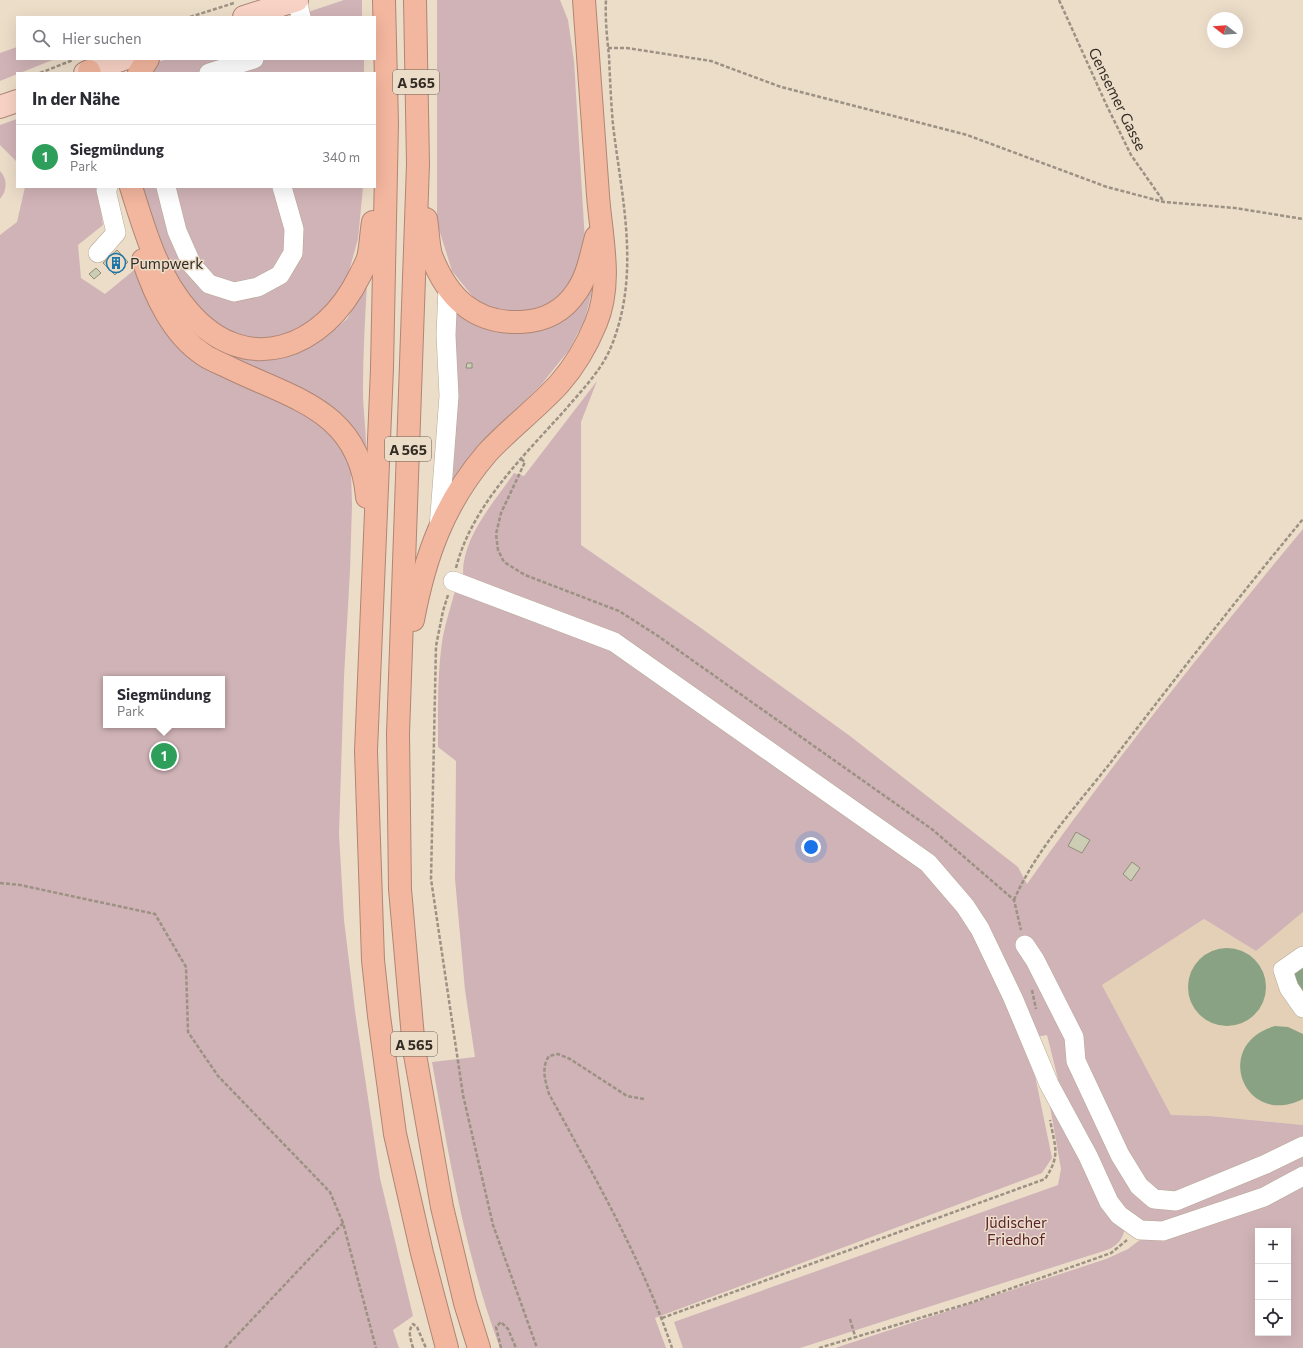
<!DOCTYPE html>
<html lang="de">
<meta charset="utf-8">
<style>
body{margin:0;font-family:Commissioner,sans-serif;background:#f2f2f3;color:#2b2b33}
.controls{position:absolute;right:12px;bottom:12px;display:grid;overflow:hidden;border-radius:0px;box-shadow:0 4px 16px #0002}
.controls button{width:36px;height:36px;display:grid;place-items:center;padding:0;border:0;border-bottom:1px solid #e1e1e2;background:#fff;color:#2b2b33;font:20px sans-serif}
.compass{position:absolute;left:1207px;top:12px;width:36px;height:36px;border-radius:50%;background:#fff;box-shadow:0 4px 16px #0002;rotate:287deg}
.you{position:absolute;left:811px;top:847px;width:14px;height:14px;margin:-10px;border:3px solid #fff;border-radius:50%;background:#1a73e8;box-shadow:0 0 0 6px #1a73e833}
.badge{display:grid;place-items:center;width:26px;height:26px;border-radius:50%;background:#1d76a5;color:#fff;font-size:13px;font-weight:700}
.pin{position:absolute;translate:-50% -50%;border:2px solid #fff;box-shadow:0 1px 4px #0006}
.popup{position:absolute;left:103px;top:676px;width:122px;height:52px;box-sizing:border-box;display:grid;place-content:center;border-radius:0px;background:#fff;filter:drop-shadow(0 1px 3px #0005);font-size:13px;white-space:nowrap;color:#7c7c81}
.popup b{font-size:15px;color:#2b2b33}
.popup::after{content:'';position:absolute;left:50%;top:100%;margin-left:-8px;border:8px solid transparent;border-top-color:#fff}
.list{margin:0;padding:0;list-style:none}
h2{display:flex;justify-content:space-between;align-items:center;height:52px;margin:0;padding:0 16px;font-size:17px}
h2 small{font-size:13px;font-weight:400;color:#7c7c81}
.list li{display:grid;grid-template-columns:26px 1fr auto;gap:12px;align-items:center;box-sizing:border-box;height:64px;padding:0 16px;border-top:1px solid #e1e1e2}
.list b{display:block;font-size:15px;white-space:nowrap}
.list p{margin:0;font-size:13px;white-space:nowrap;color:#7c7c81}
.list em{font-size:13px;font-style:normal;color:#7c7c81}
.icon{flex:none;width:22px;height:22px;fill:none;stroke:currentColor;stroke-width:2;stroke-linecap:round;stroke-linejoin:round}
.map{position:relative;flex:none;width:1303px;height:1348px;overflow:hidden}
.search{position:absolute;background:#fff;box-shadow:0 4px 16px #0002;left:16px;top:16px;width:360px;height:44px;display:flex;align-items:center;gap:10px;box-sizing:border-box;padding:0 14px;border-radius:0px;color:#7c7c81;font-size:15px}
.panel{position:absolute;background:#fff;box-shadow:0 4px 16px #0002;left:16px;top:72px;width:360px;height:116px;border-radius:0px}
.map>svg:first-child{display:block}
.built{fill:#e4d0b6}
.green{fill:#d0b3b7;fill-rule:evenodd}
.water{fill:#89a283}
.building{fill:#cdcdb6;stroke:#8e8e78}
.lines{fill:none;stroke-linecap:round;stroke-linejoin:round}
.minor-casing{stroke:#b7a996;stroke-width:20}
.major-casing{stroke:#af8674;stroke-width:24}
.highway-casing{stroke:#af8674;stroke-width:24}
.path{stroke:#9c9183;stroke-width:2.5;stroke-dasharray:4 2;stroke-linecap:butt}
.minor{stroke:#fff;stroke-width:19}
.major{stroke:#f8d3c5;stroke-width:22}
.highway{stroke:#f3b69e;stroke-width:22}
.labels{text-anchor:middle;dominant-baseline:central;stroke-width:3;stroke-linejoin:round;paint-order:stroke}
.shield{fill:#ecddc9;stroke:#6a6156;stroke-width:1}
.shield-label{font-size:14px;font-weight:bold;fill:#322c25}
.street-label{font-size:15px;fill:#322c25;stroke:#ecddc9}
.poi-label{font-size:15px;fill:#322c25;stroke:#ecddc9;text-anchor:start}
.park-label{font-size:15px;fill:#5b232f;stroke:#ecddc9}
</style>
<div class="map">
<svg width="1303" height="1348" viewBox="0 0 1303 1348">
<rect width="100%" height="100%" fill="#ecddc9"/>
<path class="built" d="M1303,912V1125L1210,1116L1171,1115L1102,985L1204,919L1256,951Z"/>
<g class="green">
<path d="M344,0H362V17H293Z"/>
<path d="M437,0H560L568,20L574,61L585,241L582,263L569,286L551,303L517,315L478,303L452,271L437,223Z"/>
<path d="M17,47V59H55L0,81V53Z"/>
<path d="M168,59H364V73H149L158,62Z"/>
<path d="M17,119V162L0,145V125Z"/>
<path d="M0,171C8,179 7,191 0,199Z"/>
<path d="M25,187H98L103,225L78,245L81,278L105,294L139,266L151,299L264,394L312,418L338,441L351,469L352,505L350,571L344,677L339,834L344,920L355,1011L380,1178L413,1316L393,1330L399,1348H0V235L17,222ZM106,679H222V725H106Z"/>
<path d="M141,187H363L358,239L346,282L328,307L308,328L271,339L249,338L231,334L188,302L174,274Z"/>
<path d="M594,283L585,319L569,350L541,385L512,414L445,495L452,303L515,329Z"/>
<path d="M367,284C365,319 363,354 363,390C363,413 367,434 366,457L214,345L271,357L294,355L323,338L347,319Z"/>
<path d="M597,381L581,422V545L701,628L850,736L1018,867L1027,884C1114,761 1207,645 1303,529V912L1256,951L1204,919L1102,985L1171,1115L1210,1116L1303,1125V1171L1289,1180L1159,1227L1136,1223L1117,1203L1060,1087L1047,1035L1036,1037L963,891L615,636L463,575C462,537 493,504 514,473L524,476Z"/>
<path d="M455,591L600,639L919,862L971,926L1031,1056L1052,1158L1042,1173L655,1318L666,1348H500C466,1257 449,1158 432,1062L475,1057L465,990L455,879L456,761L438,747C438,710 437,672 443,636C446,621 451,606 455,591Z"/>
<path d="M1046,1084L1125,1228C1121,1249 1106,1250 1088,1256L800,1348H683L674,1322L1058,1185L1061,1169Z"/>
<path d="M1303,1183V1348H835L1106,1259L1128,1249L1145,1236ZM1258,1231H1288V1333H1258Z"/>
</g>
<g class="water">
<circle cx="1227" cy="987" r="39"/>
<path d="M1303,965V991L1291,973Z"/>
<path d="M1275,1026L1288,1027L1303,1034V1099C1244,1129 1211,1044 1275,1026Z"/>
</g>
<g class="building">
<path d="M117,250L128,262L115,275L103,263Z"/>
<path d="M96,268L101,273L94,279L89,274Z"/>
<path d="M467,363H472V368H466Z"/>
<path d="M1076,832L1090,840L1082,853L1068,846Z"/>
<path d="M1132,862L1140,868L1131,881L1123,874Z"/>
</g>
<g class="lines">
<defs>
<g id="minor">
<path d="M297,0L301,17"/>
<path d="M209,73L254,59"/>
<path d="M166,187L177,231L192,265L209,284L234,292L258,287L280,275L293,253L294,229L282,187"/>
<path d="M98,253L116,233L106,190L108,187"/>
<path d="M439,528L449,396L446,335L448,288"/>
<path d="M453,581L614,642L928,863L965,906L980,929L1013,998L1049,1084L1088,1156L1109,1202L1119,1215L1140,1230L1163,1231L1264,1197L1303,1176"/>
<path d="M1025,945L1035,960L1074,1037L1076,1061L1120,1155L1139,1186L1154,1199L1176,1201L1266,1164L1303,1146"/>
<path d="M1303,956L1283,970L1289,988L1303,1008"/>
</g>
<g id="major">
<path d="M244,17L297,0"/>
<path d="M85,73L124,59"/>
<path d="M0,107L17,101"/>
</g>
<g id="highway">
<path d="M384,0L387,123L382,368L366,751L373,960L379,1016L395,1134L422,1253L447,1348"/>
<path d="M415,0L418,164L398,734L400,889L414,1049L442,1207L465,1303L479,1348"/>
<path d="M89,71L90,73"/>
<path d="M139,73L148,59"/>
<path d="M131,187C145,231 157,276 189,312C247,379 324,348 359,277C362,271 366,264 368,258C371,246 371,233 373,222"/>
<path d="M426,219C428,230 428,244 431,255C447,297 474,324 521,322C545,321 564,311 577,291C588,275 591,255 596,237"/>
<path d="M143,260C155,295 172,334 204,355C211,360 220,363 228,367C293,399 360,410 367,497"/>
<path d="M413,620C425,556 444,503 487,453C509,429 536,409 559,384C574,367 587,345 596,323C613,282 601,237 598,195C593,130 589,65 584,0"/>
</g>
</defs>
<use href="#minor" class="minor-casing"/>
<use href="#major" class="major-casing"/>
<use href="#highway" class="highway-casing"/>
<g class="path">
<path d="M1059,0L1106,104L1131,155L1164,202"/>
<path d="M190,17L234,3"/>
<path d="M608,48H627L711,61L781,87L967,135L1107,187L1164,202L1235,208L1303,219"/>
<path d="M40,73L73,60"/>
<path d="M521,459L525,462L501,513L496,534L498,550L504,562L525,575L619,611L658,636L933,830L1014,900L1021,930"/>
<path d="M456,568C472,505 523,457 565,410C582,390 601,371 611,347C641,274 622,200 613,125C611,102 610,79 609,56C607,38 605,18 606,0"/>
<path d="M448,595L443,611L436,646L431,879L463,1095L493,1225L537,1348"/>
<path d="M0,883L20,885L155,914L186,967L188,1032L218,1076L330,1192L343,1223"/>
<path d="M1014,900C1035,851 1078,804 1111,762C1174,680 1237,599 1303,519"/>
<path d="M1032,990L1036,1009"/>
<path d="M644,1099L627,1096L570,1059L558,1054L549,1056C541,1068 545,1080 549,1094C594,1176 642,1259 672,1348"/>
<path d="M662,1318L1045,1179C1061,1155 1055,1147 1050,1120"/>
<path d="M850,1319L855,1336"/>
<path d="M225,1348L343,1223L376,1348"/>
<path d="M413,1348C411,1340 407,1331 413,1324L417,1327L426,1348"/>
<path d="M501,1348L496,1327L501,1322L508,1329L516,1348"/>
<path d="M819,1348L970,1303L1111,1253L1127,1240"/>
</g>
<use href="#minor" class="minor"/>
<use href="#major" class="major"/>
<use href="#highway" class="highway"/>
</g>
<defs>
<symbol id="building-ring" viewBox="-11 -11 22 22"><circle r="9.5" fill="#ecddc9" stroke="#1d76a5" stroke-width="1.5"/><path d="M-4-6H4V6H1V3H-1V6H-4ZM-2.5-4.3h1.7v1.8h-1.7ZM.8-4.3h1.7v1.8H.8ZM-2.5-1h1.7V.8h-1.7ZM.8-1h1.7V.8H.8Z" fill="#1d76a5"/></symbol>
</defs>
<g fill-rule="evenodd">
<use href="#building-ring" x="105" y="252" width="22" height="22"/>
</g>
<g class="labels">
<g class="shield">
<rect x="393" y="70" width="46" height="24" rx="3"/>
<rect x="385" y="437" width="46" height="24" rx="3"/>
<rect x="391" y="1032" width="46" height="24" rx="3"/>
</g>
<g class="shield-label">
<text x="416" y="82">A 565</text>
<text x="408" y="449">A 565</text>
<text x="414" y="1044">A 565</text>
</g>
<g class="street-label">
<text transform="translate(1118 99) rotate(64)">Gensemer Gasse</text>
</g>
<g class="poi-label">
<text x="130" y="263">Pumpwerk</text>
</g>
<g class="park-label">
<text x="1016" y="1222">Jüdischer<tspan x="1016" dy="17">Friedhof</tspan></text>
</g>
</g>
</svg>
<div class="controls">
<button>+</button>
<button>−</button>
<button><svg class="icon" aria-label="locate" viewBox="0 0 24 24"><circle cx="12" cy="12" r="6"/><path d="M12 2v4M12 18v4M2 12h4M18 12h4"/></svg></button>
</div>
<svg class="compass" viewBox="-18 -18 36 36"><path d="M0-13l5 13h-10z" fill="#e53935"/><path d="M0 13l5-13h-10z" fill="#7c7c81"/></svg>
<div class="you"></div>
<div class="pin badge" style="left:164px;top:756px;background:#2e9e5b">1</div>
<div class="popup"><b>Siegmündung</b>Park</div>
<div class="search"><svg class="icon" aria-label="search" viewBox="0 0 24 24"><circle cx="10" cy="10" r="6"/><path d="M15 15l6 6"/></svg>Hier suchen</div>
<section class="panel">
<h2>In der Nähe<small></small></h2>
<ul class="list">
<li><span class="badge" style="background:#2e9e5b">1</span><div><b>Siegmündung</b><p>Park</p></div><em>340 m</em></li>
</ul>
</section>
</div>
